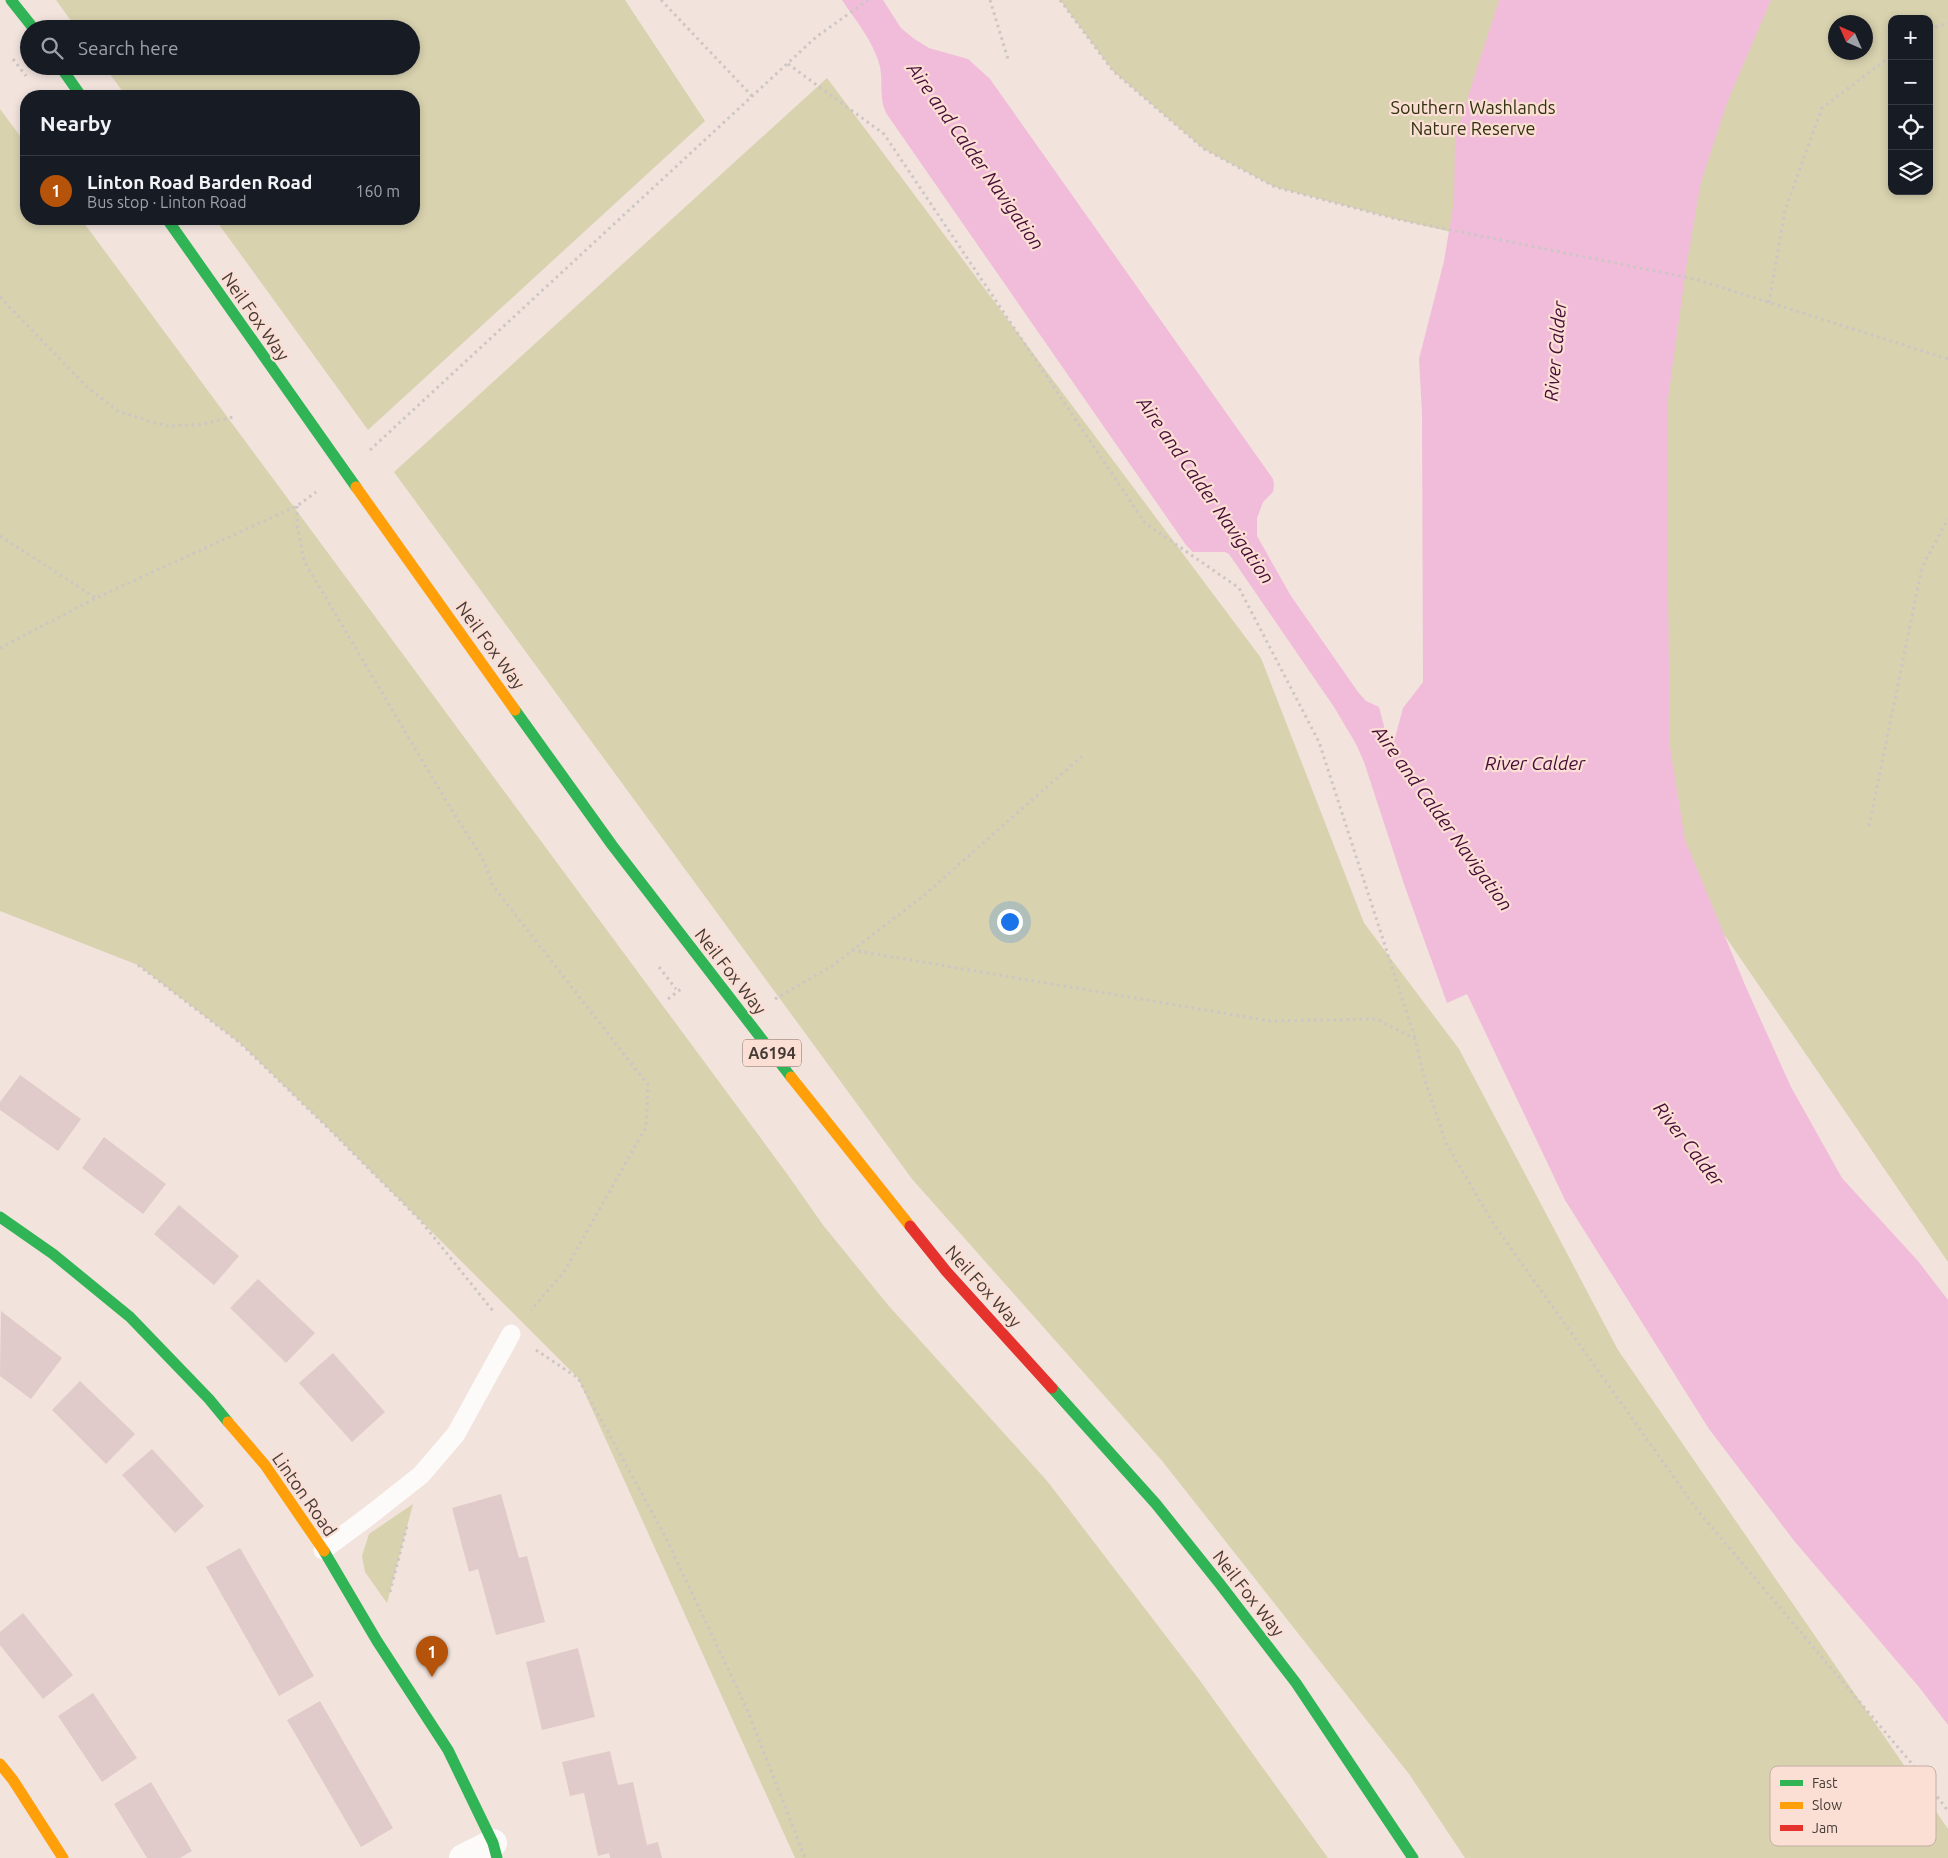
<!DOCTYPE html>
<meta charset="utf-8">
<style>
body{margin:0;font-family:Ubuntu,sans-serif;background:#242831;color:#f1f3f6}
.controls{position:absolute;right:15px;top:15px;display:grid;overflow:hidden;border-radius:10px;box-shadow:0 2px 8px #0003}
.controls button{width:45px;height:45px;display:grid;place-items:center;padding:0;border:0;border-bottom:1px solid #363941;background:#171b24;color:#f1f3f6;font:25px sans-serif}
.compass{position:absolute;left:1828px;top:15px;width:45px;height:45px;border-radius:50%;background:#171b24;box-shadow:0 2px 8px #0003;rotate:315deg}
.you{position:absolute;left:1009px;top:921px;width:18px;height:18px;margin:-12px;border:4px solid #fff;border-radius:50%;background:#1a73e8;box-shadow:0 0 0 8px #1a73e833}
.badge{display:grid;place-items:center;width:32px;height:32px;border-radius:50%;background:#b45309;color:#fff;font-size:16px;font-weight:700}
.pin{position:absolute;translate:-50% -41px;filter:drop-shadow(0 1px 2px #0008)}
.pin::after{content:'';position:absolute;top:26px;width:18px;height:15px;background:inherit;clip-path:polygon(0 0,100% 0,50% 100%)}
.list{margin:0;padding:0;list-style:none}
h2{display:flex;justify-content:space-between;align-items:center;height:65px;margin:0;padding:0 20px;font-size:21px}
h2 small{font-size:16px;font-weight:400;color:#9ea1a6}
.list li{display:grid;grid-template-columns:32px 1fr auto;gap:15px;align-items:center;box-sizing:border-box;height:70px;padding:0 20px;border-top:1px solid #363941}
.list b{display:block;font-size:19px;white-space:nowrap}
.list p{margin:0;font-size:16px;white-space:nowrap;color:#9ea1a6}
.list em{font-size:16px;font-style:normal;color:#9ea1a6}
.icon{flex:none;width:28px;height:28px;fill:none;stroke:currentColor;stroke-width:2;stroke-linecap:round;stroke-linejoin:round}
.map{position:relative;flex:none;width:1948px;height:1858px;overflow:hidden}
.search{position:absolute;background:#171b24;box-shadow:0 2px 8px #0003;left:20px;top:20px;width:400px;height:55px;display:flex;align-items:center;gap:12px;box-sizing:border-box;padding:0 18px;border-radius:28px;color:#9ea1a6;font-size:19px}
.panel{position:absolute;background:#171b24;box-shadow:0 2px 8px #0003;left:20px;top:90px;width:400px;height:135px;border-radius:20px}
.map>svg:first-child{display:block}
.green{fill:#d8d2af;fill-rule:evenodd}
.water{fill:#f1bcda}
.building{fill:#e1cbca}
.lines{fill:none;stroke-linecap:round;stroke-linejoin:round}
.path{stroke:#ccc6c4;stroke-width:3;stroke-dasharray:2.5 4;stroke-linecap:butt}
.lane{stroke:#fdfbfa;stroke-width:19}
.street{stroke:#fdfbfa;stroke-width:28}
.fast{stroke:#30b455;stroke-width:11}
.slow{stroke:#ff9f0a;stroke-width:11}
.jam{stroke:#e5322d;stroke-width:11}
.labels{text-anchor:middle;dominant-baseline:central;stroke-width:4.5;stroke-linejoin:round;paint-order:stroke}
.shield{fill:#fbdfd4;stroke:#7c6c65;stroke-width:1}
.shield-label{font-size:16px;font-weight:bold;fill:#453a35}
.park-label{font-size:18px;fill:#323210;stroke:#fbdfd4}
.street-label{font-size:18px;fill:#453a35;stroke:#fbdfd4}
.water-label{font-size:19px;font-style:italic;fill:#470c38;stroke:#fbdfd4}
.key{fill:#fbdfd4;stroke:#c4aea4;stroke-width:1}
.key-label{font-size:14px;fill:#453a35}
</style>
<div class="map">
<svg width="1948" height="1858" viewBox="0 0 1948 1858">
<rect width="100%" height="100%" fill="#f2e3dd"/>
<g class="green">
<path d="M56,0H625L705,121L368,430L215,219H414V96H126L104,66H411V29H77Z"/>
<path d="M1060,0H1948V1262L1710,914L1535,593L1562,258L1396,219L1275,187L1204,149L1113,71ZM1892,19H1929V191H1892ZM1836,22H1866V52H1836Z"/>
<path d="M827,78L1261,658L1364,923L1459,1049L1618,1350L1948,1829V1858H1465L1409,1774L1163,1462L912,1179L394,472Z"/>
<path d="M0,109L26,144V219H81L785,1171L823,1225L888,1305L1048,1482L1198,1678L1328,1858H795L578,1378L329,1129L240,1043L138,965L0,911Z"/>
<path d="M413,1504L387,1603L365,1572L362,1556L369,1534Z"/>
</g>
<path class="water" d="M842,0H883L901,28L913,38L929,48L968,59L990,79L1273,479L1274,485L1273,492L1263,502L1257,518V536L1291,596L1358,692L1366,701L1379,707L1391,753L1403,708L1423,682L1422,413L1419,359L1444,261L1454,201L1455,137L1499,0H1771L1727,103L1701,182L1686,268L1668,399L1667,511L1670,747L1685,840L1745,985L1791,1087L1842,1178L1918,1261L1948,1300V1725L1919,1687L1795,1542L1709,1429L1565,1200L1467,994L1447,1003L1405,887L1364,762L1356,744L1334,707L1229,554L1225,552H1193L1186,545L886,113C879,99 883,82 880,67C874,42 856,21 842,0Z"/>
<g class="building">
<path d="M20,1075L81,1119L58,1151L0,1110V1102Z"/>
<path d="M104,1137L166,1184L143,1214L82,1168Z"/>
<path d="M179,1205L239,1256L214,1285L154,1234Z"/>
<path d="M258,1279L315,1333L286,1363L230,1308Z"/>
<path d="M1,1311L62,1358L31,1399L0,1376Z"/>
<path d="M333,1353L385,1412L352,1442L299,1383Z"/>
<path d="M80,1381L135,1434L106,1464L52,1410Z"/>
<path d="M152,1449L204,1506L175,1533L122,1475Z"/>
<path d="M501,1494L519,1558L527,1556L545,1622L496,1635L478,1569L469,1572L452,1508Z"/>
<path d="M240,1548L314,1676L279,1696L206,1567Z"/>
<path d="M23,1613L73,1675L43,1699L0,1645V1632Z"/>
<path d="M578,1648L595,1717L542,1730L526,1662Z"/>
<path d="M93,1693L137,1758L102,1782L58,1716Z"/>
<path d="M320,1701L393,1828L361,1847L287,1720Z"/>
<path d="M610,1751L618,1785L633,1782L647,1845L658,1842L662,1858H610L609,1853L598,1856L584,1793L570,1796L562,1762Z"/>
<path d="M151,1782L192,1851L180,1858H147L114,1804Z"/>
</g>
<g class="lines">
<g class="path">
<path d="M661,0L752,96"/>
<path d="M990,0L1008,59"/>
<path d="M1060,0L1113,71L1204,149L1275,187L1396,219L1695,279L1948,359"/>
<path d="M1929,29L1948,23"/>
<path d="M13,59L26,76"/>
<path d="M788,64L884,134L1145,523L1239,588L1319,742L1415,1038"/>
<path d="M0,297L88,388L118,411L165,426L198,425L233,417"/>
<path d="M1769,303L1785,210L1822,108L1892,55"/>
<path d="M370,450L816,37L868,0"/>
<path d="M297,506V525L304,561L448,804L483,859L493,886L648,1085L646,1127L564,1272L531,1310"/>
<path d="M0,536L96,598"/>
<path d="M0,648L96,598L297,506L316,492"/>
<path d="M1869,826L1922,567L1948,519"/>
<path d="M852,950L1270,1021L1377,1019L1415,1039L1425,1080L1446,1143L1493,1223L1698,1511L1913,1765L1948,1811"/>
<path d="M138,965L240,1043L329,1129L420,1220L493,1311"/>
<path d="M659,967L676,989"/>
<path d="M668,999L681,989"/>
<path d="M775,999L832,966L922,897L1082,756"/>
<path d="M536,1350L578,1378L663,1532L747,1709L805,1858"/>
<path d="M390,1592L407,1526"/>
</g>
<path class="lane" d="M323,1550L369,1516L421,1475L456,1434L511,1334"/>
<path class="street" d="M463,1858L493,1843"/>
<g class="fast">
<path d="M11,0L34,29"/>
<path d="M60,66L81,96"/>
<path d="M167,219L356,487"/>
<path d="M515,710L612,845L791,1077"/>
<path d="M0,1217L53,1254L130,1317L209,1399L228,1422"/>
<path d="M1052,1388L1156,1504L1220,1584L1296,1683L1413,1858"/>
<path d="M324,1551L377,1641L448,1750L493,1843L497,1858"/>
</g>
<g class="slow">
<path d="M356,487L515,710"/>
<path d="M791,1077L910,1226"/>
<path d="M228,1422L265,1465L324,1551"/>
<path d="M0,1764L13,1780L63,1858"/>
</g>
<path class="jam" d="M910,1226L946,1271L1052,1388"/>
</g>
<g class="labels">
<rect class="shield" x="743" y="1039.5" width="58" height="27" rx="4"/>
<g class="shield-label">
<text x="772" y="1053">A6194</text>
</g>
<g class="park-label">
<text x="1473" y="107">Southern Washlands<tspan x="1473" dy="21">Nature Reserve</tspan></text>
</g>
<g class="street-label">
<text transform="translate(256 316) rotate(55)">Neil Fox Way</text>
<text transform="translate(491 645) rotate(54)">Neil Fox Way</text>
<text transform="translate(731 971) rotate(52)">Neil Fox Way</text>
<text transform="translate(984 1286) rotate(48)">Neil Fox Way</text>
<text transform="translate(305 1494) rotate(55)">Linton Road</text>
<text transform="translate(1249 1593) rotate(52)">Neil Fox Way</text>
</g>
<g class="water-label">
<text transform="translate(976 156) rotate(55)">Aire and Calder Navigation</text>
<text transform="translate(1555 351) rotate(-85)">River Calder</text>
<text transform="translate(1206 490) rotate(55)">Aire and Calder Navigation</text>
<text x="1535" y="763">River Calder</text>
<text transform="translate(1443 818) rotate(54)">Aire and Calder Navigation</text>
<text transform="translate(1689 1144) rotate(52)">River Calder</text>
</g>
</g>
<rect x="1770" y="1766" width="166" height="80" rx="8" class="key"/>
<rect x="1780" y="1780" width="23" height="6" fill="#30b455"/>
<rect x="1780" y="1802" width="23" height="7" fill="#ff9f0a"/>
<rect x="1780" y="1825" width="23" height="6" fill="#e5322d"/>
<g class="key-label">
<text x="1812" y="1788">Fast</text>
<text x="1812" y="1810">Slow</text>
<text x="1812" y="1833">Jam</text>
</g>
</svg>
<div class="controls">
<button>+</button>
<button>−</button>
<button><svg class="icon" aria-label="locate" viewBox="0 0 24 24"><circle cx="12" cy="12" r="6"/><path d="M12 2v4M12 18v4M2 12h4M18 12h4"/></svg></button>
<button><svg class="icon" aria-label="layers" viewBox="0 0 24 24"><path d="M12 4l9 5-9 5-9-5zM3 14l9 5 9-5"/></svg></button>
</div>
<svg class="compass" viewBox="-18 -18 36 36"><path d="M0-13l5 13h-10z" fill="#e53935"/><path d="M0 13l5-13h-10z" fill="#9ea1a6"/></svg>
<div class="you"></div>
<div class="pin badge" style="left:432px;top:1677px">1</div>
<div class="search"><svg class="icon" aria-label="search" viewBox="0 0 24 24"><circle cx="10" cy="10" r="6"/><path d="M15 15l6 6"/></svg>Search here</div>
<section class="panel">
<h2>Nearby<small></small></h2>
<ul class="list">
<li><span class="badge">1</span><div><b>Linton Road Barden Road</b><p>Bus stop · Linton Road</p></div><em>160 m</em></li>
</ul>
</section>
</div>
